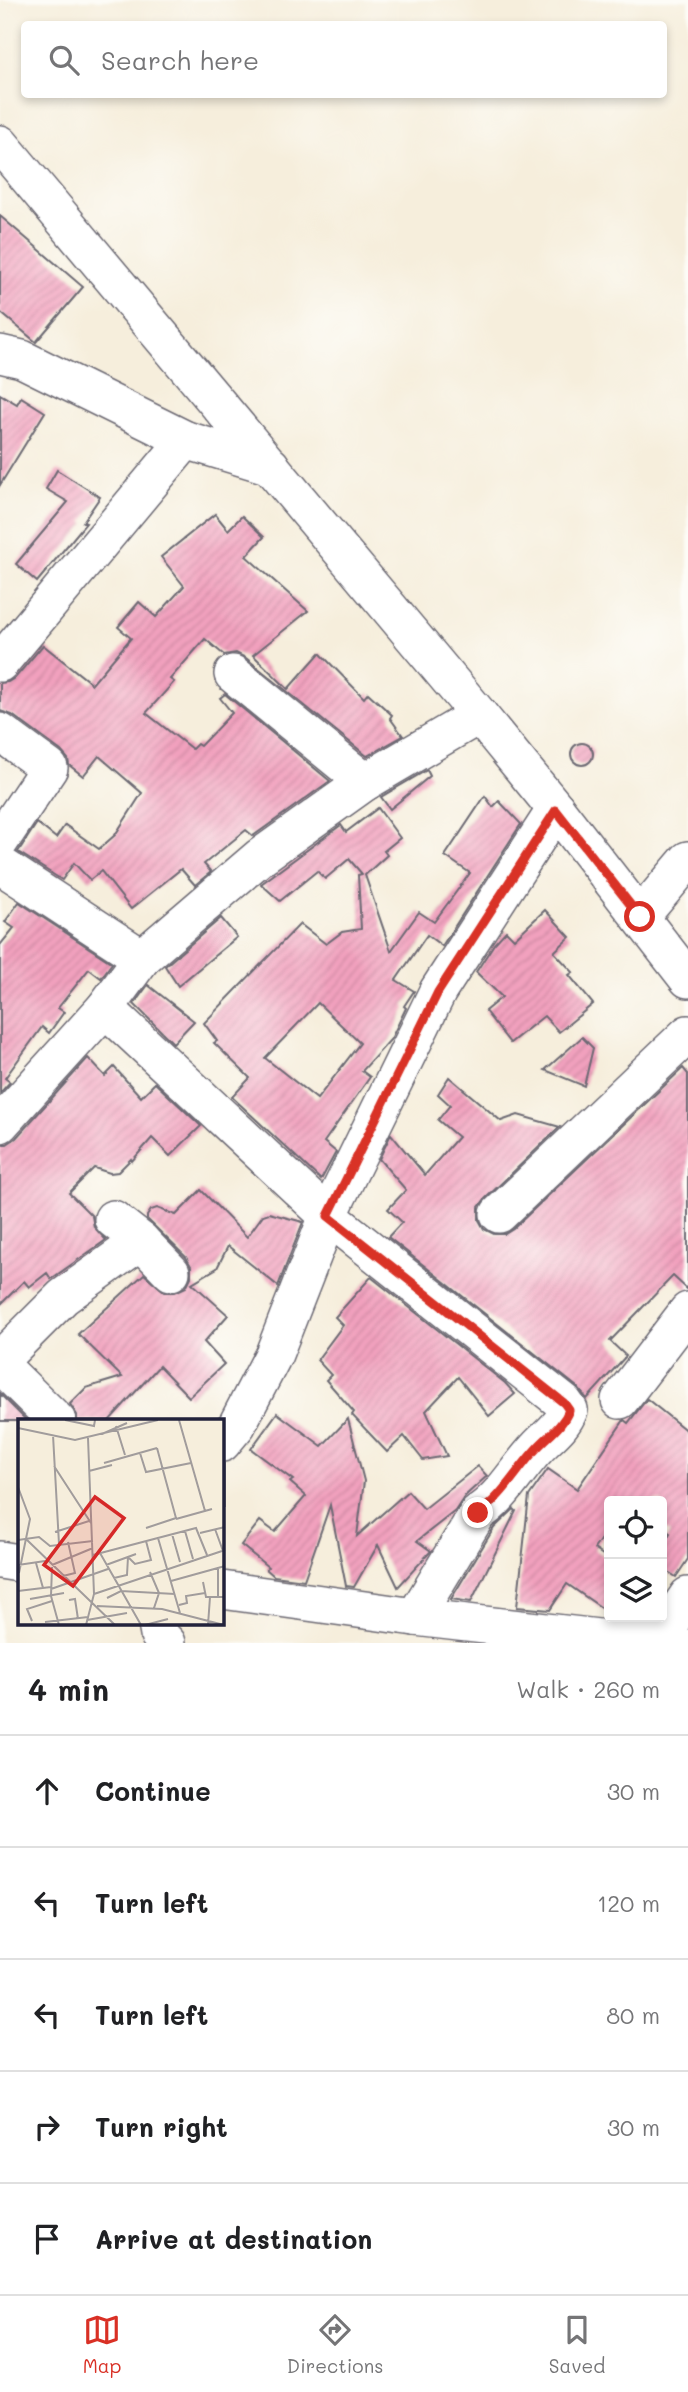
<!DOCTYPE html>
<meta charset="utf-8">
<style>
body{margin:0;font-family:Mali,sans-serif;background:#f2f2f2;color:#202124}
.controls{position:absolute;right:21px;bottom:21px;display:grid;overflow:hidden;border-radius:7px;box-shadow:0 4px 10px #0003}
.controls button{width:63px;height:63px;display:grid;place-items:center;padding:0;border:0;border-bottom:2px solid #e0e0e0;background:#fff;color:#202124;font:35px sans-serif}
.stop{position:absolute;width:21px;height:21px;margin:-16px;border:5px solid #d93025;border-radius:50%;background:#fff}
.stop.end{background:#d93025;border-color:#fff;box-shadow:0 2px 7px #0008}
.list{margin:0;padding:0;list-style:none}
h2{display:flex;justify-content:space-between;align-items:center;height:91px;margin:0;padding:0 28px;font-size:30px}
h2 small{font-size:23px;font-weight:400;color:#757577}
.list li{display:grid;grid-template-columns:46px 1fr auto;gap:21px;align-items:center;box-sizing:border-box;height:112px;padding:0 28px;border-top:2px solid #e0e0e0}
.list b{display:block;font-size:26px;white-space:nowrap}
.list em{font-size:23px;font-style:normal;color:#757577}
.icon{flex:none;width:38px;height:38px;fill:none;stroke:currentColor;stroke-width:2;stroke-linecap:round;stroke-linejoin:round}
.map{position:relative;flex:none;width:688px;height:1643px;overflow:hidden}
.search{position:absolute;background:#fff;box-shadow:0 4px 10px #0003;left:21px;right:21px;top:21px;height:77px;display:flex;align-items:center;gap:18px;box-sizing:border-box;padding:0 24px;border-radius:7px;color:#757577;font-size:26px}
.sheet{height:651px;background:#fff}
nav{display:flex;justify-content:space-around;align-items:center;box-sizing:border-box;height:98px;border-top:2px solid #e0e0e0;background:#fff;font-size:19px;color:#757577}
nav a{display:grid;justify-items:center;gap:4px}
nav .on{color:#d93025}
.map>svg:first-child{display:block}
.building{fill:url(#building-hatch);fill-rule:evenodd}
.lines{fill:none;stroke-linecap:round;stroke-linejoin:round}
.minor-casing{stroke:#6c6973;stroke-width:40}
.minor{stroke:#fff;stroke-width:37}
.route{stroke:#d93025;stroke-width:9}
.inset-road{fill:none;stroke:#a19c9c;stroke-width:2}
.view{fill:#d62828;fill-opacity:0.15;stroke:#d62828;stroke-width:3.5}
.inset-edge{fill:none;stroke:#22223b;stroke-width:3.5}
</style>
<div class="map">
<svg width="688" height="1643" viewBox="0 0 688 1643">
<defs>
<pattern id="building-hatch" width="6" height="6" patternUnits="userSpaceOnUse" patternTransform="scale(1.75)"><rect width="6" height="6" fill="#f2a1be"/><path d="M-1 1l2-2M0 6l6-6M5 7l2-2" fill="none" stroke="#cf8aa4"/></pattern>
</defs>
<rect width="100%" height="100%" fill="#fdfcf7"/>
<filter id="ink" filterUnits="userSpaceOnUse"><feTurbulence type="fractalNoise" baseFrequency=".0143" numOctaves="2"/><feDisplacementMap in="SourceGraphic" scale="14" xChannelSelector="R" yChannelSelector="G"/><feConvolveMatrix kernelMatrix="1 2 1 2 8 2 1 2 1" color-interpolation-filters="sRGB"/></filter>
<filter id="wash" filterUnits="userSpaceOnUse"><feTurbulence type="fractalNoise" baseFrequency=".00686" numOctaves="4" result="noise"/><feDisplacementMap in="SourceGraphic" scale="28" xChannelSelector="R" yChannelSelector="G"/><feGaussianBlur stdDeviation="1.57" result="paint"/><feColorMatrix in="noise" values="0 0 0 0 0 0 0 0 0 0 0 0 0 0 0 0 0 1.4 0 .05"/><feComposite in="paint" operator="in"/></filter>
<g filter="url(#wash)">
<rect width="100%" height="100%" fill="#f6eedc"/>
<g id="blocks">
<g class="building">
<path d="M0,216L83,287L36,342L0,312Z"/>
<path d="M0,394L17,404L21,397L45,412L0,485Z"/>
<path d="M57,470L100,497L83,522L86,523L37,582L16,564L68,502L46,489Z"/>
<path d="M215,514L228,530L242,516L264,537L246,556L308,611L253,655L288,689L320,653L364,698L368,693L392,715L390,718L403,736L367,756L246,658L236,653L224,655L205,639L170,679L174,682L146,713L192,749L197,744L200,746L232,713L220,698L225,694L330,781L253,836L246,830L204,864L211,872L195,885L181,869L131,909L101,871L90,880L74,863L62,880L18,852L37,823L56,838L65,825L99,849L115,835L142,793L99,756L83,776L69,765L68,759L61,751L12,715L0,711V683L8,682L16,677L43,645L92,684L131,638L118,627L139,602L156,617L184,586L161,557Z"/>
<circle cx="582" cy="754" r="11"/>
<path d="M427,770L430,776L390,809L381,797Z"/>
<path d="M485,796L493,807L499,801L521,824L442,946L427,935L396,980L414,991L404,1006L406,1008L391,1039L362,1071L370,1077L324,1142L336,1152L321,1180L232,1097L250,1078L214,1043L217,1041L204,1023L300,924L326,944L342,932L361,929L358,875L362,874L349,859L325,879L317,871L280,901L261,884L341,825L346,832L378,808L400,838L384,851L387,855L365,875L391,951L419,912L434,922L470,873L445,856ZM318,1003L360,1043L317,1099L265,1058Z"/>
<path d="M19,902L112,963L101,978L89,969L58,1008L64,1012L49,1033L42,1027L5,1078L10,1082L0,1093V945L14,928L5,922Z"/>
<path d="M545,910L570,937L554,952L573,972L569,975L593,1004L559,1032L544,1016L510,1043L485,1011L502,997L476,972L494,944L506,931L514,939Z"/>
<path d="M221,918L237,937L178,986L165,966Z"/>
<path d="M148,985L194,1021L173,1043L134,1004Z"/>
<path d="M582,1037L593,1048L584,1086L545,1070Z"/>
<path d="M88,1058L105,1076L114,1067L141,1097L155,1083L201,1126L170,1156L152,1138L132,1161L131,1159L118,1172L110,1173L94,1168L69,1193L92,1216L94,1227L106,1240L51,1279L47,1273L29,1287L24,1281L0,1305V1144H7L16,1138Z"/>
<path d="M683,1068L688,1074V1290L673,1276L610,1341L626,1356L587,1399L577,1387L388,1237L402,1222L388,1209L406,1190L379,1159L391,1134L425,1175L458,1137L438,1120L450,1105L438,1094L449,1077L501,1121L518,1115L560,1127L485,1199L479,1207V1220L484,1229L494,1234H505L513,1229Z"/>
<path d="M201,1190L247,1237L263,1215L269,1213L303,1222L278,1286L228,1246L217,1268L192,1283L228,1315L204,1342L224,1364L189,1397L159,1366L109,1421H77V1415L70,1404L86,1388L122,1377L78,1334L144,1274L165,1292H175L186,1287L191,1277V1266L186,1257L147,1219V1216L151,1210L157,1208L176,1215Z"/>
<path d="M371,1277L505,1383L515,1394L489,1416L458,1377L426,1411L447,1456L423,1460L404,1436L387,1452L352,1415L354,1412L326,1380L331,1375L317,1360L343,1325L335,1317Z"/>
<path d="M0,1394L27,1421H0Z"/>
<path d="M647,1399L688,1432V1559L676,1577L662,1568V1546L670,1533L662,1528V1501H609V1527L594,1549L609,1559V1613L567,1584L550,1610L517,1607L529,1496L548,1469L577,1489L624,1420L628,1423Z"/>
<path d="M277,1413L322,1446L348,1419L364,1481L357,1536L408,1491L424,1509L478,1466L487,1476L465,1496L455,1511L417,1541L431,1551L398,1587L378,1545L354,1587L346,1586L330,1505L304,1580L274,1576L266,1569L268,1567L241,1545L260,1521L275,1532L306,1496L290,1482L293,1480L251,1449Z"/>
<path d="M514,1509L516,1511L471,1602L451,1599L494,1528Z"/>
</g>
</g>
</g>
<g filter="url(#ink)">
<use href="#blocks" fill-opacity="0" stroke="#6c6973" stroke-width="2"/>
<g class="lines">
<defs>
<g id="minor">
<path d="M0,144L479,715L556,809L688,979"/>
<path d="M0,354L22,359L186,440L271,466"/>
<path d="M0,663L186,440"/>
<path d="M233,674L365,782"/>
<path d="M0,732L49,768L0,841"/>
<path d="M0,865L142,958"/>
<path d="M640,917L688,860"/>
<path d="M105,1008L328,1216L564,1403L569,1410C563,1426 548,1436 537,1448C517,1469 502,1498 478,1513L415,1617"/>
<path d="M0,1124L105,1008L142,958L260,857L365,782L479,715"/>
<path d="M499,1214L688,1034"/>
<path d="M113,1219L141,1241L171,1272"/>
<path d="M0,1360L63,1297L141,1241"/>
<path d="M0,1365L57,1421"/>
<path d="M620,1400L688,1311"/>
<path d="M222,1443L237,1425L274,1354L328,1216L438,991L556,809"/>
<path d="M0,1560L19,1563"/>
<path d="M222,1590L415,1617L616,1640L676,1643"/>
<path d="M157,1624L159,1635L167,1643"/>
<path d="M656,1643L688,1596"/>
</g>
</defs>
<use href="#minor" class="minor-casing"/>
<use href="#minor" class="minor"/>
</g>
</g>
<g class="lines" filter="url(#ink)">
<path class="route" d="M478,1513C502,1498 517,1469 537,1448C548,1436 563,1426 569,1410L564,1403L328,1216L438,992L556,810L640,917"/>
</g>
<g transform="translate(18 1419)">
<rect width="206" height="206" fill="#f6eedc"/>
<path class="inset-road" d="M47,1L76,7L77,1M161,1L187,92M98,7L107,36M0,9L57,21L140,1M84,15L109,4M35,16L41,125M122,34L128,53L173,44M207,42V88M86,44L139,29M36,47L73,104M71,52L94,46M0,68L12,100L1,154M158,100L194,90M128,109L158,99L139,29M197,110L205,132M167,112L175,140M37,113L71,102M182,114L207,108M154,115L162,143M140,119L162,194M8,120L97,206M0,121L21,118L32,127L75,122M82,134L123,206M75,136L178,109L189,136M110,138L117,145L133,141L128,122M18,144L25,169M0,146L27,142M34,146L75,129M88,146L118,135M34,148L33,177L41,206M200,148V177M132,153L141,174L136,189M45,157L57,154L50,123M96,159L109,156L110,138M153,162L207,147M185,163L188,178H207M33,170L90,150M0,172L33,168M76,175L207,131M89,179L103,172L157,175M12,180L46,174M51,181L57,180L60,200M161,186L169,184L168,177L187,174M79,187L144,190L206,206M69,201L109,194M14,202L9,190L34,182M27,203L70,198M68,206L76,175L70,19M127,206L150,200M190,206L192,178"/>
<path class="view" d="M77,78L106,99L55,167L26,146Z"/>
<rect width="206" height="206" class="inset-edge"/>
</g>
</svg>
<div class="controls">
<button><svg class="icon" aria-label="locate" viewBox="0 0 24 24"><circle cx="12" cy="12" r="6"/><path d="M12 2v4M12 18v4M2 12h4M18 12h4"/></svg></button>
<button><svg class="icon" aria-label="layers" viewBox="0 0 24 24"><path d="M12 4l9 5-9 5-9-5zM3 14l9 5 9-5"/></svg></button>
</div>
<div class="stop" style="left:640px;top:917px"></div>
<div class="stop end" style="left:478px;top:1513px"></div>
<div class="search"><svg class="icon" aria-label="search" viewBox="0 0 24 24"><circle cx="10" cy="10" r="6"/><path d="M15 15l6 6"/></svg>Search here</div>
</div>
<section class="sheet">
<h2>4 min<small>Walk · 260 m</small></h2>
<ul class="list">
<li><svg class="icon" aria-label="ahead" viewBox="0 0 24 24"><path d="M12 20V5M6 11l6-6 6 6"/></svg><div><b>Continue</b></div><em>30 m</em></li>
<li><svg class="icon" aria-label="left" viewBox="0 0 24 24"><path d="M17 20v-9H6M10 6l-5 5 5 5"/></svg><div><b>Turn left</b></div><em>120 m</em></li>
<li><svg class="icon" aria-label="left" viewBox="0 0 24 24"><path d="M17 20v-9H6M10 6l-5 5 5 5"/></svg><div><b>Turn left</b></div><em>80 m</em></li>
<li><svg class="icon" aria-label="right" viewBox="0 0 24 24"><path d="M7 20v-9h11M14 6l5 5-5 5"/></svg><div><b>Turn right</b></div><em>30 m</em></li>
<li><svg class="icon" aria-label="arrive" viewBox="0 0 24 24"><path d="M6 21V4h12l-3 4 3 4H6"/></svg><div><b>Arrive at destination</b></div></li>
</ul>
</section>
<nav>
<a class="on"><svg class="icon" aria-label="map" viewBox="0 0 24 24"><path d="M3 6l6-2 6 2 6-2v14l-6 2-6-2-6 2zM9 4v14M15 6v14"/></svg>Map</a>
<a><svg class="icon" aria-label="directions" viewBox="0 0 24 24"><path d="M12 3l9 9-9 9-9-9zM9 14v-3h6M13 9l2 2-2 2"/></svg>Directions</a>
<a><svg class="icon" aria-label="saved" viewBox="0 0 24 24"><path d="M7 4h10v16l-5-4-5 4z"/></svg>Saved</a>
</nav>
